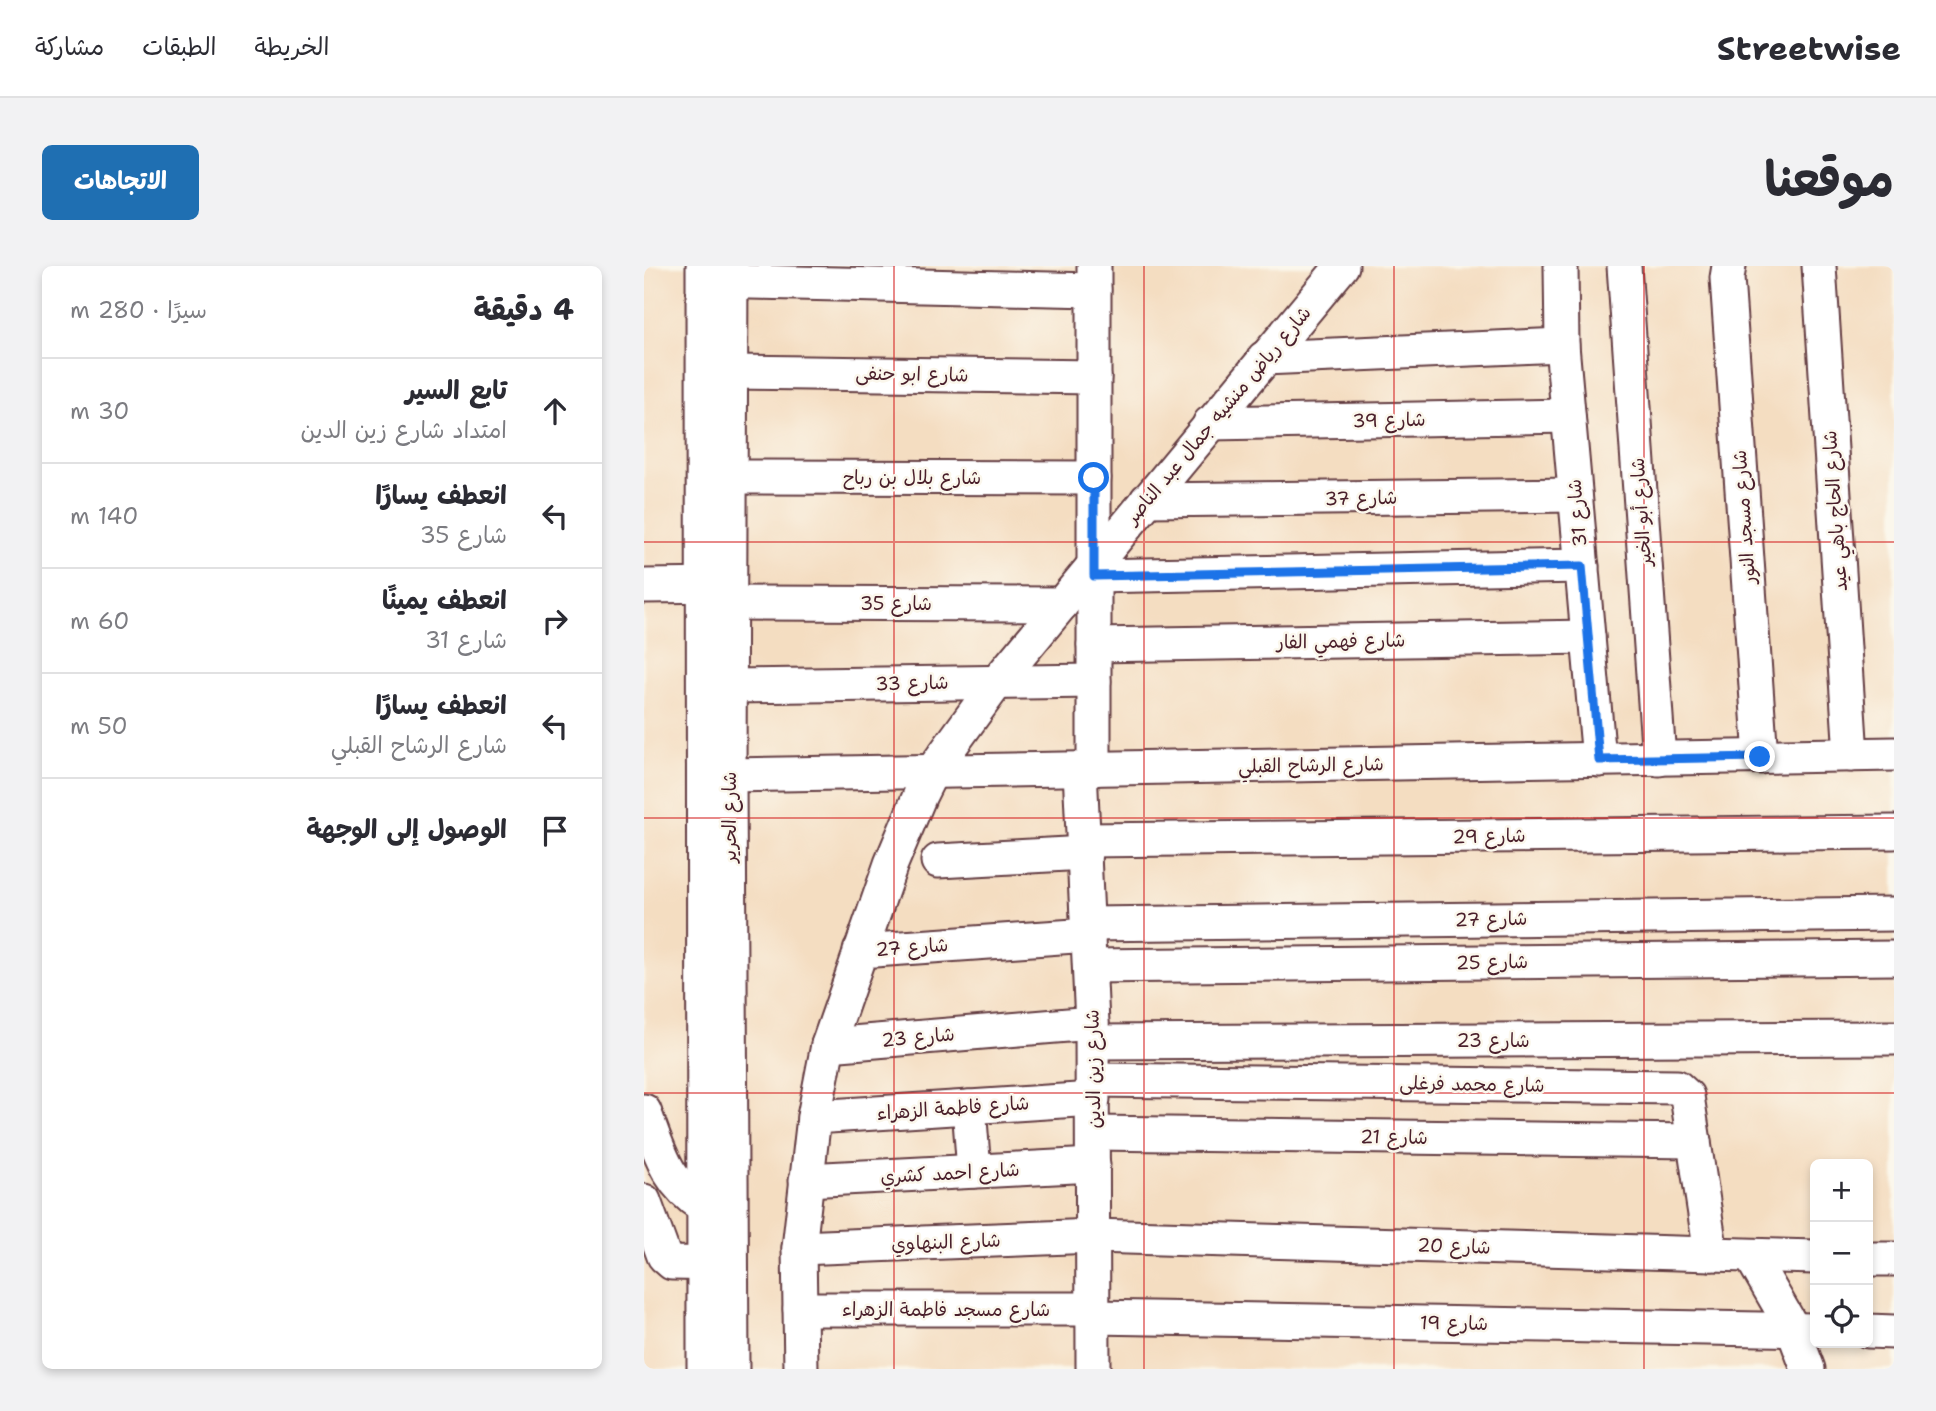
<!DOCTYPE html>
<html lang="ar">
<meta charset="utf-8">
<style>
body{margin:0;font-family:"Shantell Sans","Playpen Sans Arabic",sans-serif;background:#f2f2f3;color:#2b2b33;direction:rtl}
.controls{position:absolute;right:21px;bottom:21px;display:grid;overflow:hidden;border-radius:10px;box-shadow:0 4px 10px #0003}
.controls button{width:63px;height:63px;display:grid;place-items:center;padding:0;border:0;border-bottom:2px solid #e1e1e2;background:#fff;color:#2b2b33;font:35px sans-serif}
.stop{position:absolute;width:21px;height:21px;margin:-16px;border:5px solid #1a73e8;border-radius:50%;background:#fff}
.stop.end{background:#1a73e8;border-color:#fff;box-shadow:0 2px 7px #0008}
.list{margin:0;padding:0;list-style:none}
h2{display:flex;justify-content:space-between;align-items:center;height:91px;margin:0;padding:0 28px;font-size:30px}
h2 small{font-size:23px;font-weight:400;color:#7c7c81}
.list li{display:grid;grid-template-columns:46px 1fr auto;gap:21px;align-items:center;box-sizing:border-box;height:105px;padding:0 28px;border-top:2px solid #e1e1e2}
.list b{display:block;font-size:26px;white-space:nowrap}
.list p{margin:0;font-size:23px;white-space:nowrap;color:#7c7c81}
.list em{font-size:23px;font-style:normal;color:#7c7c81}
.icon{flex:none;width:38px;height:38px;fill:none;stroke:currentColor;stroke-width:2;stroke-linecap:round;stroke-linejoin:round}
.map{position:relative;flex:none;width:1250px;height:1103px;overflow:hidden;direction:ltr;border-radius:10px}
header{display:flex;align-items:center;gap:42px;box-sizing:border-box;height:98px;padding:0 35px;background:#fff;border-bottom:2px solid #e1e1e2}
header strong{font-size:33px}
nav{display:flex;gap:38px;margin-inline-start:auto;font-size:24px}
.intro{display:flex;align-items:center;justify-content:space-between;box-sizing:border-box;height:168px;padding:0 42px}
h1{margin:0;font-size:49px}
.button{padding:18px 32px;border-radius:10px;background:#1f6fb2;color:#fff;font-size:24px;font-weight:700}
main{display:flex;gap:42px;padding:0 42px}
aside{flex:1;background:#fff;border-radius:10px;box-shadow:0 4px 10px #0003}
.map>svg:first-child{display:block}
.lines{fill:none;stroke-linecap:round;stroke-linejoin:round}
.minor-casing{stroke:#643c42;stroke-width:37}
.minor{stroke:#fff;stroke-width:33}
.route{stroke:#1a73e8;stroke-width:9}
.grid{fill:none;stroke:#d62828;stroke-width:2;stroke-opacity:0.55}
.labels{text-anchor:middle;dominant-baseline:central;stroke-width:5;stroke-linejoin:round;paint-order:stroke}
.street-label{font-size:19px;fill:#4a1f2b;stroke:#fbf7ec}
</style>
<header>
<strong>Streetwise</strong>
<nav><a>الخريطة</a><a>الطبقات</a><a>مشاركة</a></nav>
</header>
<div class="intro"><h1>موقعنا</h1><a class="button">الاتجاهات</a></div>
<main>
<div class="map">
<svg width="1250" height="1103" viewBox="0 0 1250 1103">
<rect width="100%" height="100%" fill="#fbf7ec"/>
<filter id="ink" filterUnits="userSpaceOnUse"><feTurbulence type="fractalNoise" baseFrequency=".0143" numOctaves="2"/><feDisplacementMap in="SourceGraphic" scale="14" xChannelSelector="R" yChannelSelector="G"/><feConvolveMatrix kernelMatrix="1 2 1 2 8 2 1 2 1" color-interpolation-filters="sRGB"/></filter>
<filter id="wash" filterUnits="userSpaceOnUse"><feTurbulence type="fractalNoise" baseFrequency=".00686" numOctaves="4" result="noise"/><feDisplacementMap in="SourceGraphic" scale="28" xChannelSelector="R" yChannelSelector="G"/><feGaussianBlur stdDeviation="1.57" result="paint"/><feColorMatrix in="noise" values="0 0 0 0 0 0 0 0 0 0 0 0 0 0 0 0 0 1.4 0 .05"/><feComposite in="paint" operator="in"/></filter>
<g filter="url(#wash)">
<rect width="100%" height="100%" fill="#f4ddc1"/>
</g>
<g filter="url(#ink)">
<g class="lines">
<defs>
<g id="minor">
<path d="M59,0L60,1103"/>
<path d="M87,0L85,509L88,1103"/>
<path d="M450,0V503"/>
<path d="M917,0L918,79L955,494"/>
<path d="M980,0L1015,493"/>
<path d="M1085,0L1083,12L1117,491"/>
<path d="M1175,0L1207,489"/>
<path d="M64,15L450,24"/>
<path d="M620,92L918,79"/>
<path d="M87,106L450,111"/>
<path d="M566,157L924,150"/>
<path d="M86,211L450,212"/>
<path d="M503,234L931,229"/>
<path d="M450,310L938,300"/>
<path d="M0,320L80,319"/>
<path d="M86,337L418,338"/>
<path d="M450,379L944,371"/>
<path d="M85,420L450,415"/>
<path d="M436,504L448,757L449,1103"/>
<path d="M85,509L1250,488"/>
<path d="M440,574L1250,566"/>
<path d="M294,595L441,587"/>
<path d="M445,658L1250,648"/>
<path d="M216,685L445,669"/>
<path d="M446,700L1250,692"/>
<path d="M449,776L1250,772"/>
<path d="M184,779L448,757"/>
<path d="M449,814L1033,821L1043,830L1067,988"/>
<path d="M325,841L330,905"/>
<path d="M0,845C15,884 22,917 59,940"/>
<path d="M170,851L449,833"/>
<path d="M450,867L1050,875"/>
<path d="M162,914L449,899"/>
<path d="M0,935L20,990L28,997L81,998"/>
<path d="M155,982L449,970L1171,991"/>
<path d="M1107,990L1149,1063L1164,1103"/>
<path d="M1224,993H1250"/>
<path d="M156,1043H449"/>
<path d="M449,1051L1171,1064"/>
<path d="M1224,1065L1250,1066"/>
<path d="M157,1103L155,982L170,851L184,779L247,598L276,529L287,507L353,416L698,0"/>
</g>
</defs>
<use href="#minor" class="minor-casing"/>
<use href="#minor" class="minor"/>
</g>
</g>
<g class="lines" filter="url(#ink)">
<path class="route" d="M450,212V310L938,300L955,494L1116,491"/>
</g>
<path class="grid" d="M250,0V1103M500,0V1103M750,0V1103M1000,0V1103M0,276H1250M0,552H1250M0,827H1250"/>
<g class="labels">
<g class="street-label">
<text transform="translate(268 108) rotate(1)">شارع ابو حنفى</text>
<text transform="translate(574 149) rotate(-50)">شارع رياض منشيه جمال عبد الناصر</text>
<text transform="translate(745 154) rotate(-1)">شارع 39</text>
<text x="268" y="211">شارع بلال بن رباح</text>
<text transform="translate(717 232) rotate(-1)">شارع 37</text>
<text transform="translate(1191 245) rotate(-94)">شارع الحاج باهي عيد</text>
<text transform="translate(997 246) rotate(-94)">شارع أبو الخير</text>
<text transform="translate(933 247) rotate(-95)">شارع 31</text>
<text transform="translate(1100 251) rotate(-94)">شارع مسجد النور</text>
<text x="252" y="337">شارع 35</text>
<text transform="translate(697 375) rotate(-1)">شارع فهمي الفار</text>
<text transform="translate(268 417) rotate(-1)">شارع 33</text>
<text transform="translate(667 499) rotate(-1)">شارع الرشاح القبلي</text>
<text transform="translate(85 551) rotate(-90)">شارع الحرير</text>
<text transform="translate(845 570) rotate(-1)">شارع 29</text>
<text transform="translate(847 653) rotate(-1)">شارع 27</text>
<text transform="translate(268 681) rotate(-4)">شارع 27</text>
<text transform="translate(848 696) rotate(-1)">شارع 25</text>
<text transform="translate(274 771) rotate(-5)">شارع 23</text>
<text x="849" y="774">شارع 23</text>
<text transform="translate(449 803) rotate(-91)">شارع زين الدين</text>
<text transform="translate(828 818) rotate(1)">شارع محمد فرغلى</text>
<text transform="translate(309 842) rotate(-4)">شارع فاطمة الزهراء</text>
<text transform="translate(750 871) rotate(1)">شارع 21</text>
<text transform="translate(306 907) rotate(-3)">شارع احمد كشري</text>
<text transform="translate(302 976) rotate(-2)">شارع البنهاوي</text>
<text transform="translate(810 980) rotate(2)">شارع 20</text>
<text x="302" y="1043">شارع مسجد فاطمة الزهراء</text>
<text transform="translate(810 1057) rotate(1)">شارع 19</text>
</g>
</g>
</svg>
<div class="controls">
<button>+</button>
<button>−</button>
<button><svg class="icon" aria-label="locate" viewBox="0 0 24 24"><circle cx="12" cy="12" r="6"/><path d="M12 2v4M12 18v4M2 12h4M18 12h4"/></svg></button>
</div>
<div class="stop" style="left:450px;top:212px"></div>
<div class="stop end" style="left:1116px;top:491px"></div>
</div>
<aside>
<h2>4 دقيقة<small>سيرًا · 280 m</small></h2>
<ul class="list">
<li><svg class="icon" aria-label="ahead" viewBox="0 0 24 24"><path d="M12 20V5M6 11l6-6 6 6"/></svg><div><b>تابع السير</b><p>امتداد شارع زين الدين</p></div><em>30 m</em></li>
<li><svg class="icon" aria-label="left" viewBox="0 0 24 24"><path d="M17 20v-9H6M10 6l-5 5 5 5"/></svg><div><b>انعطف يسارًا</b><p>شارع 35</p></div><em>140 m</em></li>
<li><svg class="icon" aria-label="right" viewBox="0 0 24 24"><path d="M7 20v-9h11M14 6l5 5-5 5"/></svg><div><b>انعطف يمينًا</b><p>شارع 31</p></div><em>60 m</em></li>
<li><svg class="icon" aria-label="left" viewBox="0 0 24 24"><path d="M17 20v-9H6M10 6l-5 5 5 5"/></svg><div><b>انعطف يسارًا</b><p>شارع الرشاح القبلي</p></div><em>50 m</em></li>
<li><svg class="icon" aria-label="arrive" viewBox="0 0 24 24"><path d="M6 21V4h12l-3 4 3 4H6"/></svg><div><b>الوصول إلى الوجهة</b></div></li>
</ul>
</aside>
</main>
